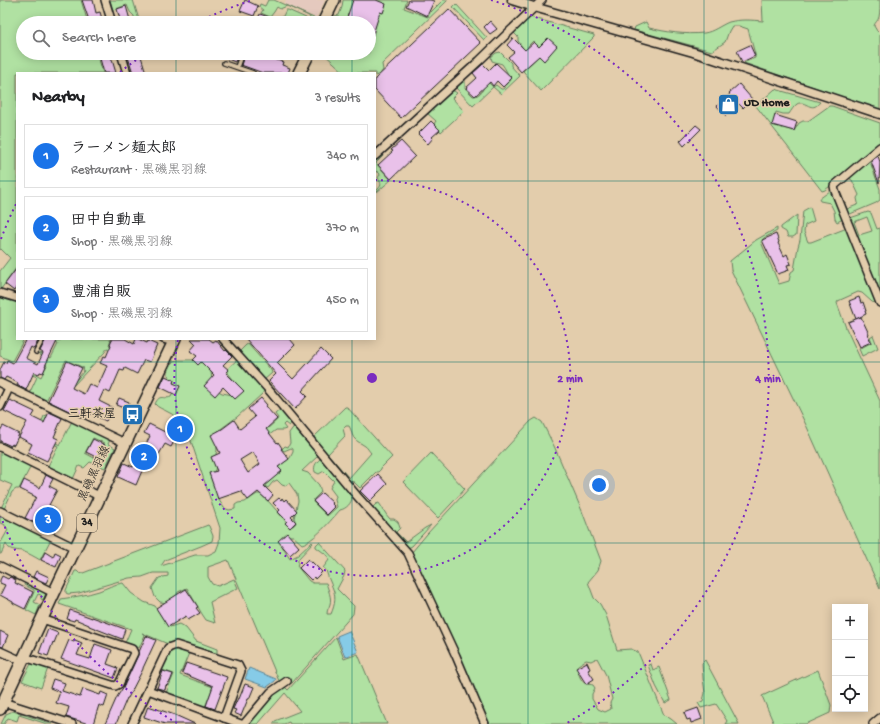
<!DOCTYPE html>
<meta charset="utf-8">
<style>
body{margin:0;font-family:"Gochi Hand","Klee One",sans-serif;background:#f6f6f6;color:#202124}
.controls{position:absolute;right:12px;bottom:12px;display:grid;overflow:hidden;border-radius:0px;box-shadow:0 2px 10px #0003}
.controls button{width:36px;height:36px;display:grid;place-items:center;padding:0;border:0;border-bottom:1px solid #e0e0e0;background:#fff;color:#202124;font:20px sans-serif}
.you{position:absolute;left:599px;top:485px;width:14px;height:14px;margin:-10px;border:3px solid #fff;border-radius:50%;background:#1a73e8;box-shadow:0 0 0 6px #1a73e833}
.badge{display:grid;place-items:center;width:26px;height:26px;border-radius:50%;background:#1a73e8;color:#fff;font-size:13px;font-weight:700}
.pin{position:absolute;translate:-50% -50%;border:2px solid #fff;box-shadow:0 1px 4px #0006}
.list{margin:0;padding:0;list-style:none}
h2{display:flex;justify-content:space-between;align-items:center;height:52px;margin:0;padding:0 16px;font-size:17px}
h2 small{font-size:13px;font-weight:400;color:#757577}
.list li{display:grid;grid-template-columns:26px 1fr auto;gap:12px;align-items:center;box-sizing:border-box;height:64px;margin:0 8px 8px;padding:0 8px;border:1px solid #e0e0e0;border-radius:0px}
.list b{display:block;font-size:15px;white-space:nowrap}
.list p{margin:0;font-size:13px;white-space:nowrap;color:#757577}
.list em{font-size:13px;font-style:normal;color:#757577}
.icon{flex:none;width:22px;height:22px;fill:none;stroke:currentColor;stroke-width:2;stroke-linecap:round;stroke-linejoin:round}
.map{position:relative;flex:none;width:880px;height:724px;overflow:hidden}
.search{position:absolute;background:#fff;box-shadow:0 2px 10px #0003;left:16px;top:16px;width:360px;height:44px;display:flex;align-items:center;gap:10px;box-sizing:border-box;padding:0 14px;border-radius:22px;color:#757577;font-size:15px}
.panel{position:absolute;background:#fff;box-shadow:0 2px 10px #0003;left:16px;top:72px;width:360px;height:268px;border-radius:0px}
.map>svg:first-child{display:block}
.built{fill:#e5c9be}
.green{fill:#b0e1a2;stroke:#667e5f;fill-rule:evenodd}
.water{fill:#86cbe7;stroke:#5c8596}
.building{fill:#e9c1e9;stroke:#1c1c1c;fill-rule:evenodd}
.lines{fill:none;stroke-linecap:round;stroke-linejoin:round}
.service-casing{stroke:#1c1c1c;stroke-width:6}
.minor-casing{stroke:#1c1c1c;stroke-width:10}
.tertiary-casing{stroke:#1c1c1c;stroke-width:11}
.primary-casing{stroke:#1c1c1c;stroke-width:14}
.service{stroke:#e3cdac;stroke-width:3.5}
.minor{stroke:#e3cdac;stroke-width:7}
.tertiary{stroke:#e3cdac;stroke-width:8}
.primary{stroke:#e3cdac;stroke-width:11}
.grid{fill:none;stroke:#0f766e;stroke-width:1;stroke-opacity:0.55}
.ring{fill:none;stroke:#7b2cbf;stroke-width:2;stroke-dasharray:2 4}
.labels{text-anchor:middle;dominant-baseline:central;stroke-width:3;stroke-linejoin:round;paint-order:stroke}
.shield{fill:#e3cdac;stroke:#585147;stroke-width:1}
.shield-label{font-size:11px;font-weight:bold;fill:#1c1c1c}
.poi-label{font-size:12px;font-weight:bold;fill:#1c1c1c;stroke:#e3cdac;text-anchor:start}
.street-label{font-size:12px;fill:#1c1c1c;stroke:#e3cdac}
.centre{fill:#7b2cbf;stroke:#e3cdac;stroke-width:2}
.ring-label{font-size:12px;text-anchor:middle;font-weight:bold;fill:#7b2cbf;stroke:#e3cdac;stroke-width:3;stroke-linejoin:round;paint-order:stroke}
</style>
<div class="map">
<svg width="880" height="724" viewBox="0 0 880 724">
<rect width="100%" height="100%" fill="#e3cdac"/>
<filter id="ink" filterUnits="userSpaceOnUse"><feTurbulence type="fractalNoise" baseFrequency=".025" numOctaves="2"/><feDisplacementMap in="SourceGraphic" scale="8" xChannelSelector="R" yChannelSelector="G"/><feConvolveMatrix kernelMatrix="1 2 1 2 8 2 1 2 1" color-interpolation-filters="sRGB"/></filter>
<g filter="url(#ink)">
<path class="built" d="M286,0H325L316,18L284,4Z"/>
<g class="green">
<path d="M0,0H81L88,23H23V53H97L103,73H17V267L1,289L0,288V271L10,258L1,249L0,250Z"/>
<path d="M110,0H133L140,23H130V22L134,20V16L130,12L127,5L113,10Z"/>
<path d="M268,0H274L316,19L314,23H310V18L309,16L287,6L280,9L277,7L274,12L270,17L261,13L263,10L259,7L260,4L265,6Z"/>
<path d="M343,0H407L404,8L428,17L429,14L443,0H448L382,64L383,70L380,74L375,76V73H345L323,53H369V23H331L335,16L339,15L342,7Z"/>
<path d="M762,0H880C880,5 880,12 879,17C878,21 875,22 874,26L877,31L880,34V111L828,94L825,91L744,63L745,62L755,58V54L748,29L739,26H732L729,31L725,42L712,51L634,30L635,27L646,22L649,28C666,32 685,35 704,33C713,32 721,25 729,22C741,19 751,20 763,21Z"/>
<path d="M456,4L487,38L484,40L453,7Z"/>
<path d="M286,10H288L306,18L307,20L305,23H288L281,20Z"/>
<path d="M530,17L594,35V37L541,91L523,71L543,52L533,41L528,46L527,49L529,51L522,50L523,48L518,41V37L514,33Z"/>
<path d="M500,52L511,63V66L520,76L501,94L493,87L473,106L455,87L464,79L465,80V88L473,96C479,96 483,91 484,86L479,81L475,75L477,71L493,87L496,85L501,89H503L511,80C509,76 505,68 502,64L492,61L491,57L496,53Z"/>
<path d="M775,89L820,102C811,114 806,99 797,104C794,106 791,111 789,114H783L776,112L773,125L794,131L799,123L803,121H808L829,106H832L880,123V145L834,183L825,190L822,191L756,106Z"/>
<path d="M451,90L454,91L457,93L452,98L464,111L441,132L434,124L436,121L427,113Z"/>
<path d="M382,155L383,156L376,163L391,180L377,192L376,191C382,185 382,185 378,178L380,174L378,172L375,171V162Z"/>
<path d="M869,159L880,189V200L876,203L850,214L847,213L837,189L838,188L847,209L857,205L858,203L857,198L859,195L852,180L850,179L849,177Z"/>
<path d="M830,191L843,219L837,222L835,219L834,211L830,203L820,201L819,199Z"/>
<path d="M810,207L814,221L805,225L804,232L808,242H811L847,228L850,218L868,212L871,213L877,229L880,228V305L872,302L862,293L858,292L838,301L837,303L846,328L880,401V589L807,427L731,270L730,261L756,240L777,228V231L764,238L761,242L779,284L789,281L791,272L794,270L798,247L800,240L803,211ZM867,217L872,231L859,235L854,222Z"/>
<path d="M797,215L796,235L793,237H788L786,232L781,229V227Z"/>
<path d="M0,296L17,301V339H24L12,361L0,356Z"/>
<path d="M873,335L878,348L862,356L859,349L872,342L870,337Z"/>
<path d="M48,339H56L60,341L61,339H111L109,345L126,350L124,353L107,348L105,352L72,387V385L84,371L83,369L84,368L66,360L46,401L32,395L30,392L37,377L30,374L32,372L41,377L47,365L46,364L48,359L40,355V353L51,358L58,344Z"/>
<path d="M248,344L271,370L272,373L264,380L261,378L240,354V351L246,345Z"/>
<path d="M178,360H196L210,364L213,388L222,393L233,395L240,388L228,373V368L237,360L263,387L264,391L262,394L237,417L218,431L216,439L217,450L216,454V466L215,470L211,475L219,500L224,508L229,510L235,509V505L238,503L245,502L257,494H260L270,503L290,526H293L296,523L294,518L298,501L297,494L289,483L285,486L282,485L277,480L273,482L268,488L266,487L262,482L274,470L290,458L293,452V449L291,448L284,451L282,449L285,446L288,447L290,443L289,433L295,425L319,455L302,471L308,473L319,485L321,492L314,499L313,502L327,516L337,507L335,500L336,496L330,488L334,481L324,471L319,474L315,472C313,465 317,462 322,457L354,495L352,497C352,503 346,509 340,510C332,519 314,541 302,544L293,536H287L281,541L283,548L290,559L298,555L312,542L313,543L298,559V563L297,566L309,581L313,583H326C328,589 332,598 330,604C329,608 327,609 327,614H331C340,593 331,589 326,570L323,568L329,560L328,556L316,547V545L319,542L345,571L344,576L337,589L354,606L353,614L292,683L282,684L279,681L228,560L208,567V577L212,584L218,586L234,579L238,588L210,602L215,623L206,620L202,614L187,588L178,592L176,597L168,603L160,602L155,597L152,588L159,578L168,576V573H153L142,577L129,578L79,593L68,594L66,593V590L75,571H77L80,574L83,573L208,525L209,526L213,536L212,541L201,546L165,560L161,566L195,555H208L216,551L219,543L220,528L189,435C184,424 179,417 168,412C163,409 158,408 155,404C160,393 163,400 171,397L176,386L168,375V372L173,361Z"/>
<path d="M345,407H347L392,457L381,468V469L378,472H376L360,488L354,482L349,481L314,440V437ZM346,426H349C352,430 351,434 354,438C357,442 361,443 365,446C367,447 369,451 371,453L349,478L328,454L345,436L343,429Z"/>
<path d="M281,409L292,422L289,426L285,423L283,425L286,429L283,430H276L260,442L266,430L277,420L278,418L275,414Z"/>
<path d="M47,415L53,418L44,437L60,445L72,421L110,440L108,444L115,448L105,468L90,462L84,468L79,466L73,479L48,466L58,446L44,440L43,442L35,438L37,433L42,435L48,423L42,421L44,416ZM93,438L104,443L105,448L99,458L96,459L85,453Z"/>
<path d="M536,418L542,422L555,448L582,511L601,561L598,570L588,582L594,598L600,604L606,615L617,650L631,649L638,652L664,715L671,719L677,724H486L411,556L412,552L427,534L531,421ZM597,658L606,675L612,699L610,703L611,709L605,712L598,709L592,699V694L595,688L593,685C591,684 588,685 586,684C580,681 577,671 578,665L586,660L591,661Z"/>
<path d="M0,450L31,466L19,489H16L12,492L4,509L1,508L12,485L0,480Z"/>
<path d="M431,453L465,489L438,518L403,482Z"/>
<path d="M379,503C383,508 385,514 390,519H394L398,522L400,528L396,532L406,542L425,528L431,525L412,546L408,548L374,511L373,507L376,504Z"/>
<path d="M0,515L51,539L40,560C35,557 28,553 22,551C16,550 9,551 6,544L1,554H0V544L8,530L4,524L0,523Z"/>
<path d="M25,582L46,593L43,600L41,599V595L38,594L34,602L40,605L36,615L26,610L34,592V590L24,585Z"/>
<path d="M123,583L131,593L144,602L155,606L170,627L179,624L186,628L196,641L217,649V653L214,656L177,644H168L142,633L145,635L139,648L125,643L131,629L59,604L61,599C74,597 86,595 99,591C107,588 114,584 123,583Z"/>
<path d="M336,637L344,659L358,654L387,724H290L289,722L284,724H273L275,721L300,711L285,693L258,724H247C255,714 273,690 285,687L288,690Z"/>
<path d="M175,649L189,653L180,675L213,687L205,707L166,693L174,674L162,670L160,676L159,675L170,651Z"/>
<path d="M705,660L739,724H725L727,721L720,710L716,704L701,708L698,703L703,701L705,693L703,679L702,663Z"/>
<path d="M32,662L48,668L41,688L22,681Z"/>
<path d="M651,664L653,670L659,667L671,700L665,703L656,686L648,665Z"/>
<path d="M818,670L831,705L830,713L806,724H774L762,696Z"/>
<path d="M13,711L53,724H47L19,715L17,721L8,718L4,724H1L6,714Z"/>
</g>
<g class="water">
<path d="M349,631L358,652L345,657L337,636Z"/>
<path d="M249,668L276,679L275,681L267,687L245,679Z"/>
</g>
<g class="building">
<path d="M82,0H93L96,13L100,12L102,19L100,20V22L90,23Z"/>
<path d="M245,0L258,6L254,16L240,11Z"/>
<path d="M353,0H376L386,4L383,13L380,12L370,44L369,43V23H345Z"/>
<path d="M409,0H430L434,1L427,16L406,6Z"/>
<path d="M126,6L130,20L121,23L117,9Z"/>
<path d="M449,9L481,43L401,118L375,90V79Z"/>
<path d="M260,14L282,22V23H256Z"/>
<path d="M490,21L497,29L490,34L484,27Z"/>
<path d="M513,38L525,50L534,42L539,47L548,38L557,46L544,61L539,56L521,72L508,57L514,52L507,45Z"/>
<path d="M750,45L755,56L742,62L737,51Z"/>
<path d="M107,53H110L116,73H104L99,55Z"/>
<path d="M129,53H140L146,73H133L128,57L130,56Z"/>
<path d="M213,53H239L235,62Z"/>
<path d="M245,53H275L273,59L283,62L282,65L290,68L288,73H263L241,65Z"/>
<path d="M496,63L512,78L503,87L497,81L493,86L490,82L475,96L466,88L477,78L473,73L483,64L489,70Z"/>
<path d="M739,84L752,99L743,108L739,104L726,116L717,106L730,94L729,93Z"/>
<path d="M775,115L797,122L794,131L772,125Z"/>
<path d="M431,121L440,130L432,137L433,138L428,144L418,134Z"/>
<path d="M696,125L701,129L684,146L680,141Z"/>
<path d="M401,141L415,156L391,179L378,165L393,151L391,150Z"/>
<path d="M878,156L880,162L879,183L871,161Z"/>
<path d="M776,234L779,242L778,243L784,256L787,254L791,264L787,265L789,270L778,274L762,240Z"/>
<path d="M17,268V286L14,291L5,284Z"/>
<path d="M859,297L861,303L863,302L866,311H865L866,314L856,319L849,301Z"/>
<path d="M861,317L869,334L868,335L871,342L860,347L848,322Z"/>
<path d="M26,339H39L34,349L31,347L26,358L38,364L43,353L40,351L46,339H58L45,366H46L43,373L40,372L39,374L34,372L26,390L17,385L18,383L6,377L4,380L0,378V370L4,362L6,363L7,360L13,363Z"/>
<path d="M112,339H125L134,344L136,339H138L147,343L148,341L157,345L150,362L144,360L137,374L125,368L124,371L120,370L110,393L104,390L99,401L113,408L106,421L83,410L81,415L76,412L75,414L48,401L67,361L82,368L72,388L84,394L89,384L97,388L107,366L100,363L104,356L106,357L111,345L110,344Z"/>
<path d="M191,339H209L213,342L216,340L225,351L226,350L232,356L223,365L229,370L226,373L244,391L235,399L223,387L215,396L204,386L214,375L201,362L198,365L193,360L197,356L190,351L196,344Z"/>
<path d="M246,339H290L295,345L277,363L293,379L321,349L331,359L302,391L307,396L295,409L269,381L276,374Z"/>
<path d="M165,376L174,380L173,383L180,386L176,395L160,387Z"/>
<path d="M119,398L129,402L126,409L116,405Z"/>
<path d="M261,398L267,405L265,406L277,419L266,429L277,443L278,442L282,448L281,449L289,459L278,467L282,471L264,486L273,495L268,501L258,492L248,500L241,491L218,499L209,473L217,471L211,457L220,453L211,435L222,429L234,420L240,429L255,417L248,409ZM253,452L260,464L248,473L240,460Z"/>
<path d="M10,400L35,412L32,417L44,423L49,412L62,418L54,437L58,439L47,461L28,452L32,444L19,437L27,422L4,411Z"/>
<path d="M183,418L193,427L180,442L176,438L171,447L165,444L151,468L144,466L136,485L118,477L124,463L133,467L141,452H142L150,436L144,433L149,424L169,434Z"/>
<path d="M3,426L19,434L14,445L12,444L11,446L0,441V431Z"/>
<path d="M93,439L105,445L98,458L86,452Z"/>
<path d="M378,474L387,484L370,501L360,491Z"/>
<path d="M46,475L53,479L49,486L57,490L49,505L55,508L50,517L53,519L47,529L25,518L36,497L20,489L24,480L40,488Z"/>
<path d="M322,493L333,503L332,504L335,507L327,515L313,501Z"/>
<path d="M279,498L281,500L282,498L284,501L286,499L297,511L291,517L296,522L290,528L285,523L287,521L278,512L280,510L273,503Z"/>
<path d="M287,533L299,547L290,555L278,541Z"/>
<path d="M45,552L53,557L55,552L61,555L56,567L41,560Z"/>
<path d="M308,559L311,563L312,562L322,572L315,579L314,577L311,580L299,568Z"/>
<path d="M36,571L49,577L46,583L33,577Z"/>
<path d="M2,576L8,579L10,577L16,580L15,583L33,592L25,609L13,603V602L0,595L5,585L0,583V580Z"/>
<path d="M186,589L198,607L196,608L200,613L188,620L186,616L168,627L156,608Z"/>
<path d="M70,610L92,618V617L125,629L122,639L89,626V625L75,619L74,621L67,619Z"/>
<path d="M48,629L58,633L54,643L53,642L48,656L39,653Z"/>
<path d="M0,631L8,635L3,647L0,646Z"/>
<path d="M146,636L156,640L143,668V669L128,698H127L116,724H105L117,697L124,686L138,655L139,652Z"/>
<path d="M69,640L74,642L75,640L82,643L77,655L90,659L95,644L112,650L107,664L118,668L114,678L61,659Z"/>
<path d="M587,662L590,669L588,670L594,679L586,684L576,668Z"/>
<path d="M186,663L227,677L215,709L206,706L213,686L182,673Z"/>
<path d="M163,671L173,674L170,682H169L167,686L166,685L165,690L157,688Z"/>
<path d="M53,679L65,683L62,691L80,697L83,689L100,695L101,692L108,695L104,707L99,705L93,724H89L66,717L69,707L56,703L60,692L50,688Z"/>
<path d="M245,684L254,687L249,699H248L241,716L234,713L236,710L233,709L238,698L239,699Z"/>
<path d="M148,706L175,715L195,724H165L144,717Z"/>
<path d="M698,708L702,719L691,723L690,719L687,720L684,713Z"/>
</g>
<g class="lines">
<defs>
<g id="service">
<path d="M224,63L253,73"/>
<path d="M237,67L242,53"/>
<path d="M36,352L43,339"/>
</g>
<g id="minor">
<path d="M105,0L112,23"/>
<path d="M121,53L127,73"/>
<path d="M880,147L834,186L835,191L880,303"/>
<path d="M375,156L479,61L542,0"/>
<path d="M0,293L17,298"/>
<path d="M163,339L173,342"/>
<path d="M223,339L268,389L357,496L408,553L456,656L485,724"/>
<path d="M0,383L125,443"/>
<path d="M0,407L9,388"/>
<path d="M0,447L99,496"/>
<path d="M0,511L75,548"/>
<path d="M0,566L54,593"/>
<path d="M0,651L22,661"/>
<path d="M24,657L115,686L119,684L134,653L132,649L42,619"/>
<path d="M148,690L241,724"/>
<path d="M3,702L72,724"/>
<path d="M132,724L168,648L176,645L238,665L241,671L224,718"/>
<path d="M244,724L271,692L287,681"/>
<path d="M873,724L880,718"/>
</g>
<path id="tertiary" d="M512,0L534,7L693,52L880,114"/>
<g id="primary">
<path d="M323,23L334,0"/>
<path d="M299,73L309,53"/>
<path d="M0,709L54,593L175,339"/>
</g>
</defs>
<use href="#service" class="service-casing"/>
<use href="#minor" class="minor-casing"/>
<use href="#tertiary" class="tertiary-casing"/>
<use href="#primary" class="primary-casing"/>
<use href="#service" class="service"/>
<use href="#minor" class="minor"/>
<use href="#tertiary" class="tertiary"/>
<use href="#primary" class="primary"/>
</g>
</g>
<path class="grid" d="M176,0V23M352,0V23M528,0V724M704,0V724M176,53V73M352,53V73M0,181H17M375,181H880M176,339V724M352,339V724M0,362H880M0,543H880"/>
<g class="ring">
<path d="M375 180A198 198 0 1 1 178 340"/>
<path d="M177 723A396 396 0 0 1 1 517M1 239A396 396 0 0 1 16 204M120 72A396 396 0 0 1 145 54M198 22A396 396 0 0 1 253 0M491 0A396 396 0 0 1 567 723"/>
</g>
<defs>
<symbol id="shop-square" viewBox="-11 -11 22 22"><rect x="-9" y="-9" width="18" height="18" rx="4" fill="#1f6fb2" stroke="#e3cdac"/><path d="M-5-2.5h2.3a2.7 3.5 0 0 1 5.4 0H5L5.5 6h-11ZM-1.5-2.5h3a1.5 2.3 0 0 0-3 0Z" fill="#fff"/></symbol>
<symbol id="bus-square" viewBox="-11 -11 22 22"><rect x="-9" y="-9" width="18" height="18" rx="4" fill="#1f6fb2" stroke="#e3cdac"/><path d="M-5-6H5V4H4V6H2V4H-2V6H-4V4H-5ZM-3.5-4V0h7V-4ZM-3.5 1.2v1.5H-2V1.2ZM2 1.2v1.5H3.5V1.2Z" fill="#fff"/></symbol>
</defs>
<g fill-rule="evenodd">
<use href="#shop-square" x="716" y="92" width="25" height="25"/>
<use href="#bus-square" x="120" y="402" width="25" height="25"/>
</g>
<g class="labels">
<rect class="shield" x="77" y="514" width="20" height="18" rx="3"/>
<g class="shield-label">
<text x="87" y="523">34</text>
</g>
<g class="poi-label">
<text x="744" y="104">UD Home</text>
<text x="116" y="415" text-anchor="end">三軒茶屋</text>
</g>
<g class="street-label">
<text transform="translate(95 474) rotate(-65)">黒磯黒羽線</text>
</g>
</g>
<circle cx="372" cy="378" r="6" class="centre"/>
<g class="ring-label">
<text x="570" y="382">2 min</text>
<text x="768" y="382">4 min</text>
</g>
</svg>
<div class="controls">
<button>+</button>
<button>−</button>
<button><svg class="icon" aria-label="locate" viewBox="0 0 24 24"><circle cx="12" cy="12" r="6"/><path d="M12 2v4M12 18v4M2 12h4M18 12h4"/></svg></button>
</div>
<div class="you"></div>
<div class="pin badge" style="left:180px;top:429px">1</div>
<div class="pin badge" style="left:144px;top:457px">2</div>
<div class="pin badge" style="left:48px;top:520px">3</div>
<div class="search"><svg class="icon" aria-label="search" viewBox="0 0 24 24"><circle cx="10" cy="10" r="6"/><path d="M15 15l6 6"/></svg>Search here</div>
<section class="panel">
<h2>Nearby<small>3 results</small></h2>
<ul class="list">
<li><span class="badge">1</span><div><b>ラーメン麺太郎</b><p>Restaurant · 黒磯黒羽線</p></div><em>340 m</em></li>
<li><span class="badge">2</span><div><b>田中自動車</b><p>Shop · 黒磯黒羽線</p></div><em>370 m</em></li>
<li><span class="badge">3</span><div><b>豊浦自販</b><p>Shop · 黒磯黒羽線</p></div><em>450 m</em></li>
</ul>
</section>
</div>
